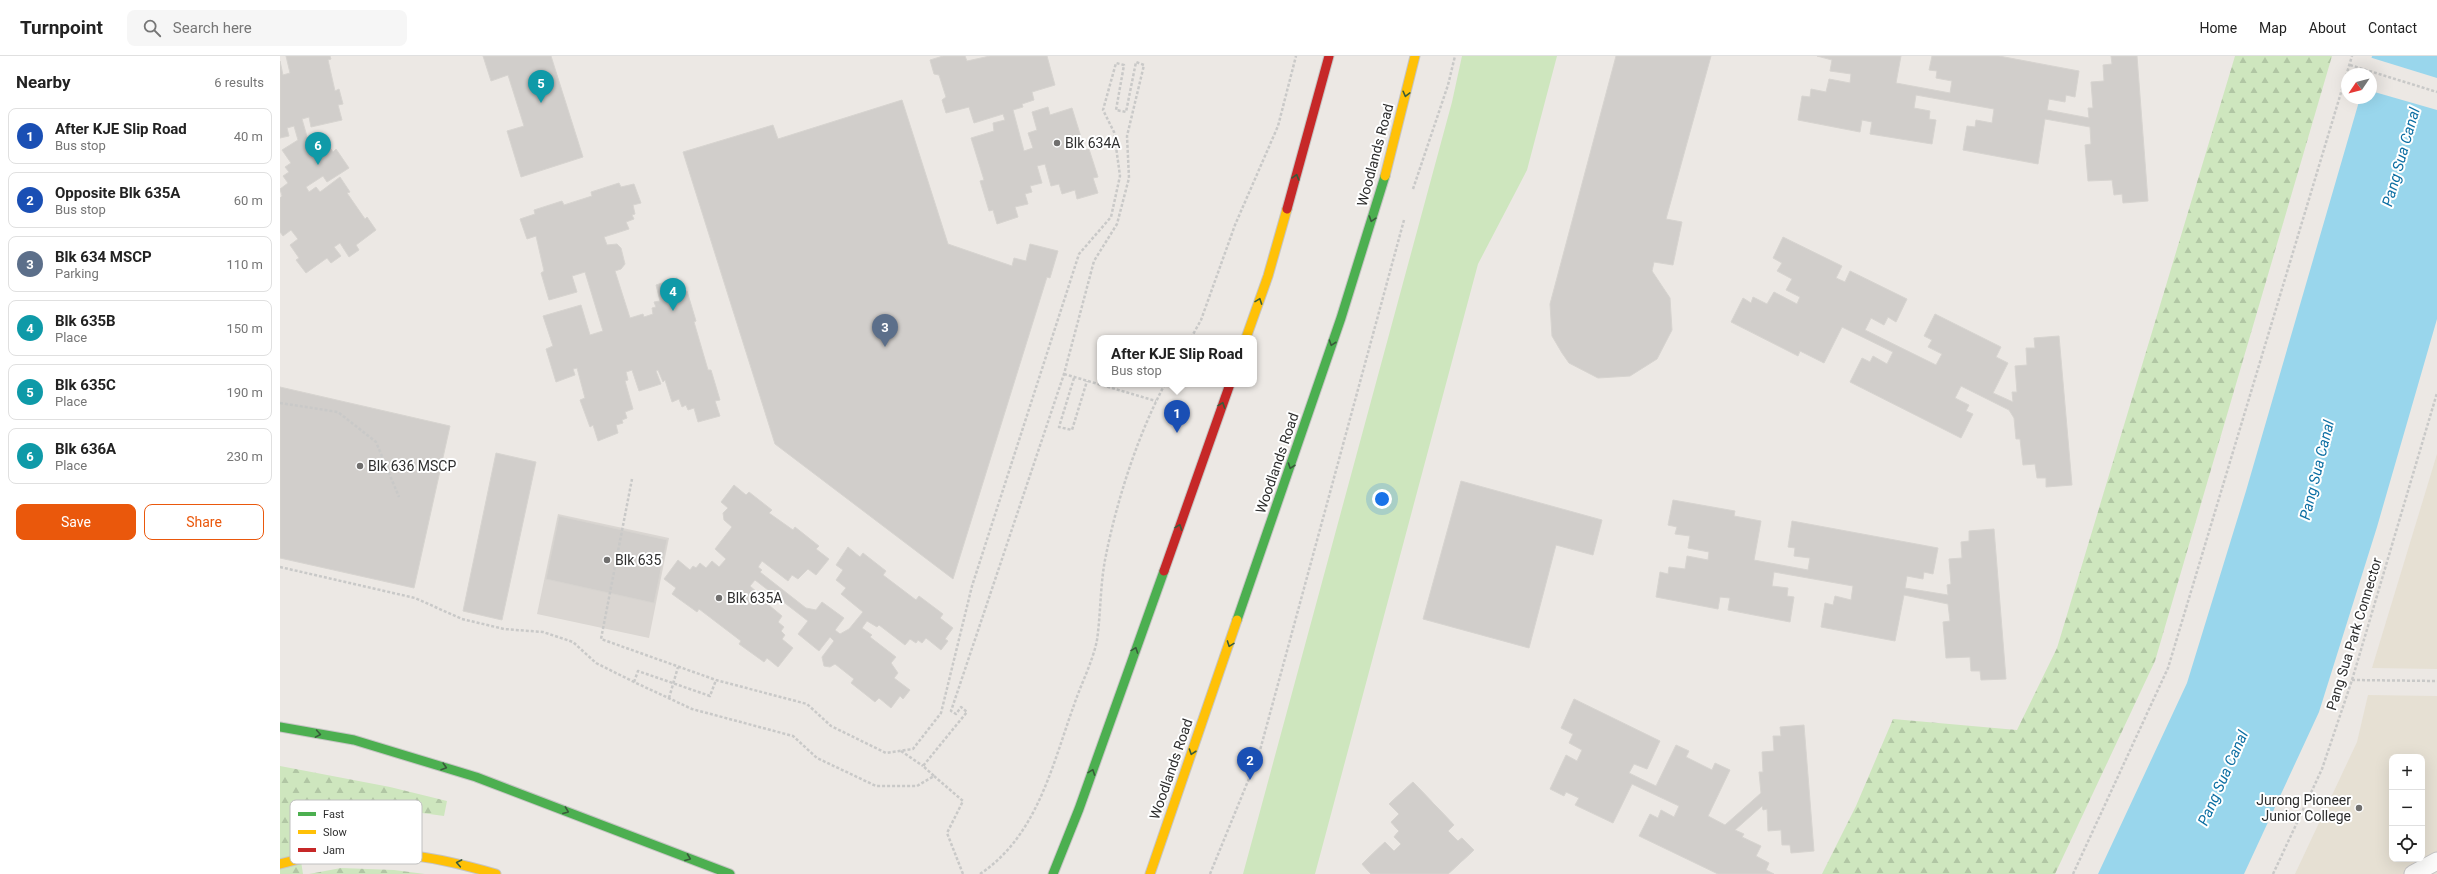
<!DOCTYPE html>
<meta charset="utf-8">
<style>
body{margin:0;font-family:Roboto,sans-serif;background:#f6f6f6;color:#222}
.controls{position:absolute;right:12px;bottom:12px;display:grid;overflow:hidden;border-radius:8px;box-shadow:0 4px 16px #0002}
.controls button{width:36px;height:36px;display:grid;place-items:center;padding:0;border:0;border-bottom:1px solid #e0e0e0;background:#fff;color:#222;font:20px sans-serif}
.compass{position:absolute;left:2061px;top:12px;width:36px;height:36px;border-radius:50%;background:#fff;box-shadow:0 4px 16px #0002;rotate:235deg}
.you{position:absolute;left:1102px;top:443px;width:14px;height:14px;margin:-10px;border:3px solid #fff;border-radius:50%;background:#1a73e8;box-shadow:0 0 0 6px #1a73e833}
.badge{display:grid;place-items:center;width:26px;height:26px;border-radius:50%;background:#ea580c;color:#fff;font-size:13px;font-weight:700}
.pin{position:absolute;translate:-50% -33px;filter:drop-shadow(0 1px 2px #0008)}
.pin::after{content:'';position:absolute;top:21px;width:14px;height:12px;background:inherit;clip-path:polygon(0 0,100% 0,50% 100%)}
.popup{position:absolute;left:817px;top:279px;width:160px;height:52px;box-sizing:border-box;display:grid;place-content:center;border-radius:8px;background:#fff;filter:drop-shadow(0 1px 3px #0005);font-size:13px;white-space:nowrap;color:#767676}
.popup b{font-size:15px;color:#222}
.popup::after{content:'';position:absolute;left:50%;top:100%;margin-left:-8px;border:8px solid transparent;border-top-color:#fff}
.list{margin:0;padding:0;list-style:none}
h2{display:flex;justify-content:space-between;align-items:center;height:52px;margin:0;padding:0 16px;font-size:17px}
h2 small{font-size:13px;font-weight:400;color:#767676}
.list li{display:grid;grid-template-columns:26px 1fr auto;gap:12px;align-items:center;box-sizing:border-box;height:56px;margin:0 8px 8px;padding:0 8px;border:1px solid #e0e0e0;border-radius:8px}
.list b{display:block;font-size:15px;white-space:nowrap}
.list p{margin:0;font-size:13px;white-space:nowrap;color:#767676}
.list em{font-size:13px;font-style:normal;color:#767676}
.actions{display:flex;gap:8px;padding:12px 16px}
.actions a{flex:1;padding:9px 0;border:1px solid #ea580c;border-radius:8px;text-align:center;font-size:14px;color:#ea580c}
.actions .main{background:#ea580c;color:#fff}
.icon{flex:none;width:22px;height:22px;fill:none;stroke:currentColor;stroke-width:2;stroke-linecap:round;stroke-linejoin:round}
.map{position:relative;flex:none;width:2157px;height:818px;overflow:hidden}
header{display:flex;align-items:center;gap:24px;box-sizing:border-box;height:56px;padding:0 20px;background:#fff;border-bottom:1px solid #e0e0e0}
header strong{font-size:19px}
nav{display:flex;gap:22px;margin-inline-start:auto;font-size:14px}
.search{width:280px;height:36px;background:#f6f6f6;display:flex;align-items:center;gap:10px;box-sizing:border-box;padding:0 14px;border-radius:8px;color:#767676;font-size:15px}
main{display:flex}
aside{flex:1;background:#fff}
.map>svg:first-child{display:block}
.education{fill:#e6e0d3;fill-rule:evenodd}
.forest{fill:url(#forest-firs)}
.park{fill:#cee6be}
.plaza{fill:#dad6d2}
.water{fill:#99d6ec}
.pier{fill:#ece8e4}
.building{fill:#d1cecb;stroke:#d7d4d0}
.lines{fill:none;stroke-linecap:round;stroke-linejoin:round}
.lane-casing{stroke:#c5c4c5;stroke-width:19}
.fast-casing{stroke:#c6c5c4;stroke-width:11}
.slow-casing{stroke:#c6c5c4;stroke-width:11}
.jam-casing{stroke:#c6c5c4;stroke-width:11}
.path{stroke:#c9c9c8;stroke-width:2.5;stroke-dasharray:3 2;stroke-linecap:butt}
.lane{stroke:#fcfcfb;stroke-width:17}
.fast{stroke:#4caf50;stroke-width:9}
.slow{stroke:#ffc107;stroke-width:9}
.jam{stroke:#c62828;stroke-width:9}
.path-bridge{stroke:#c9c9c8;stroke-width:2.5;stroke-dasharray:3 2;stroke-linecap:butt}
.oneway{stroke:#385b3a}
.poi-dot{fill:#706f6e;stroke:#fff;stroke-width:1.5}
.labels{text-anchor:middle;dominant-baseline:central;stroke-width:4;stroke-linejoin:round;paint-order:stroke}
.poi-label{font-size:14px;fill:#2e2e2e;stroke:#fff;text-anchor:start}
.street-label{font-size:14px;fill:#2e2e2e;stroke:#fff}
.water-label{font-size:15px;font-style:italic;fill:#0d6fa3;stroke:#fff}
.key{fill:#fff;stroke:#c0c0c0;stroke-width:1}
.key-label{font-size:11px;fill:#2e2e2e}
</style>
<header>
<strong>Turnpoint</strong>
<div class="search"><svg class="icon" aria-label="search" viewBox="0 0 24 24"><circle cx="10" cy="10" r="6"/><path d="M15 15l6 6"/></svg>Search here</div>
<nav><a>Home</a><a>Map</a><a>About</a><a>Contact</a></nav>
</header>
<main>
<aside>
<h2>Nearby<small>6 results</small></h2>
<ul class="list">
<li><span class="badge" style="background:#1a4fb4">1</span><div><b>After KJE Slip Road</b><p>Bus stop</p></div><em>40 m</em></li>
<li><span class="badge" style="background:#1a4fb4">2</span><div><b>Opposite Blk 635A</b><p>Bus stop</p></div><em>60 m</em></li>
<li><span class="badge" style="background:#5c6f8a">3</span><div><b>Blk 634 MSCP</b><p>Parking</p></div><em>110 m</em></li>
<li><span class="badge" style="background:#0f9aa8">4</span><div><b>Blk 635B</b><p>Place</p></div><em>150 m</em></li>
<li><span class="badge" style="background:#0f9aa8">5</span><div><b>Blk 635C</b><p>Place</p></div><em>190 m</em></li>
<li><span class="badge" style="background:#0f9aa8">6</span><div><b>Blk 636A</b><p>Place</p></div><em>230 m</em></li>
</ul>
<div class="actions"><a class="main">Save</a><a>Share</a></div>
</aside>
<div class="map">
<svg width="2157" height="818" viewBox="0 0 2157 818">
<defs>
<pattern id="forest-firs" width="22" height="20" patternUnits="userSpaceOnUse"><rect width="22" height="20" fill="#cee6be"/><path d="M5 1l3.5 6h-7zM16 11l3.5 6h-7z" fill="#b1c6a4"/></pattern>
</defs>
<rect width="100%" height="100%" fill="#ece8e4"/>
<g class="education">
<path d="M2157,398V613L2092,612Z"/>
<path d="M2088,639L2157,640V818H2015L2077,686ZM2112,701H2142V803H2112Z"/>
</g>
<g class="forest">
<path d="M1955,0H2052L1875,605L1775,818H1542L1576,750L1613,663L1737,674L1777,592Z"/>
<path d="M0,710L110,731L167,745L164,760L120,754L15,766L23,818H0Z"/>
<path d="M61,812L114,814L145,818H29Z"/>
</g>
<path class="park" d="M1182,0H1277L1247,114L1198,208L1035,818H963L1172,46Z"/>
<path class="plaza" d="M278,458L389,482L369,582L257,558Z"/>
<path class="water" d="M2092,0H2157V263L2097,471L2039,656L1964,818H1818L1907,627L1966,435L2080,42H2091V18H2087Z"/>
<path class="pier" d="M2089,1L2157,22V54L2091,35V18H2085Z"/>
<g class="building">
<path d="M6,0H50L51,3L48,4L55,35L59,33L63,48L58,49L62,64L31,71L29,61L22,63L28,84L34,80L43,82L53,96L56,93L69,112L47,126L43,120L26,131L29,136L36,131L40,136L60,121L70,136L67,137L85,163L87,161L96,174L76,189L79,194L69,201L60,187L54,191L61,200L51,207L47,202L26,217L16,204L19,202L10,189L18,183L11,174L3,180L0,176V142L2,140L0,133L8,127L3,120L9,116L5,111L11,107L2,94L18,84L14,70L7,72L9,80L0,82V5L3,19L10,17Z"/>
<path d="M203,0H271L303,101L241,121L227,75L244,70L228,19L211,25Z"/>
<path d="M663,0H685L687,5L710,0H767L775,29L752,36L754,44L742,48L743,51L733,54L744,95L753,92L748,77L757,74L752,56L768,51L770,59L792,52L805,94L809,93L818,121L813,122L818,137L797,143L795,134L782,138L779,128L771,130L765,108L757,110L762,127L750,130L752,136L745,138L748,148L735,151L738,161L717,168L713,154L709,155L700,125L704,124L691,82L714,75L713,67L725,64L723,58L694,67L689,51L666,57L662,44L666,41L659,19L654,18L650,4Z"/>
<path d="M1336,0H1431L1386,163L1402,166L1393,209L1374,206L1372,215L1390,242L1392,274L1377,303L1350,320L1318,322L1289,307L1282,297L1272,280L1270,248Z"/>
<path d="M1537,0H1621L1616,27L1670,37L1672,25L1656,22L1657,15L1649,14L1652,0H1719L1799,15L1795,41L1786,39L1785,46L1769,43L1767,54L1809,62L1808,52H1813L1811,26L1824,25L1823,9L1832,8L1831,0H1857L1868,145L1843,147L1842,138L1834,139L1832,124L1808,125L1805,89L1811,88L1810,71L1765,63L1758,108L1683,94L1687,70L1695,71L1696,64L1712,67L1714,53L1636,39L1634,52L1650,55L1649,63L1656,64L1652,88L1590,78L1592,66L1582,64L1580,76L1518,64L1522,40L1530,41L1531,33L1546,36L1549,23L1570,27L1571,18L1550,15L1552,4Z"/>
<path d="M622,44L668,188L732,210L734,202L746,205L750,188L778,195L770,222L767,221L673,523L495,388L403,96L493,69L498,83Z"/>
<path d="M339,127L341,131L354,128L361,147L353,149L355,158L352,159L354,163L346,166L349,173L324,181L327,189L337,188L341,192L345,208L341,213L335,215L350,262L363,258L364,261L373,258L372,252L376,251L374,246L380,245L376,229L397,222L401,238L407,235L416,265L414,266L428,314H431L440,344L435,345L440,360L418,366L414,352L408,354L406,349L402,351L399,343L392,346L385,324L383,326L378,314L376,315L381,328L359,335L352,314L346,316L348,324L345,325L353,353L345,356L347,362L342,364L343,367L336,369L338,377L318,385L313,369L310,371L300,344L305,342L297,312L293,313L295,319L276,326L266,293L273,290L263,260L301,249L310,279L323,275L305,216L292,220L297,236L269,244L261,217L264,215L256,180L247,183L240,163L255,158L254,154L282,145L284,149L312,140L311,136Z"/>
<path d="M1503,181L1562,210L1556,222L1565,226L1570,215L1627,243L1616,266L1608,261L1604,269L1591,262L1585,274L1656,309L1662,298L1648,291L1652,284L1644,280L1655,258L1721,291L1716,301L1728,307L1713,337L1733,346L1732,336H1737L1735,310L1747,309L1746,292H1755L1754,282L1779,280L1792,429L1766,431V422H1757L1755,408L1743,409L1740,383H1736L1734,362L1729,354L1681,330L1675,342L1689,349L1686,355L1693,358L1681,382L1570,326L1582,302L1590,306L1593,300L1607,308L1613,296L1562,271L1544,307L1520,295L1518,300L1451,266L1463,242L1471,247L1473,241L1487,248L1494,236L1517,248L1520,241L1506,234L1512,223L1497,215L1502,207L1493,202Z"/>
<path d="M0,331L170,370L134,532L0,502Z"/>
<path d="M216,397L256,406L222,564L183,555Z"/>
<path d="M1181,425L1322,464L1313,499L1276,489L1249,592L1143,563Z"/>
<path d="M454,429L466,439L469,436L492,454L489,457L513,474L515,471L539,490L536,493L549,503L536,519L528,513L518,523L512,519L508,525L482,505L478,511L482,514L480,516L526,552L536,554L542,546L564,562L555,574L560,578L569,573L583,556L561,538L566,532L556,524L563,514L556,509L568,491L580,501L583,497L606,515L603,519L636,544L639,540L663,558L660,562L673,572L665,583L668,585L661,594L646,582L642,587L638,584L636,587L630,583L625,589L599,569L597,571L587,565L582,572L592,579L590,581L616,601L611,607L618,617L614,622L630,634L623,643L620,640L611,652L599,642L595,646L571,627L574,623L555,608L550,611L544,610L542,601L554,585L550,581L539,595L518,578L528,565L475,524L470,530L478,537L477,539L502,560L498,566L504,571L501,575L505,579L502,583L513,592L498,611L487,602L484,606L459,588L461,585L419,553L417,556L392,538L396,532L384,523L398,504L410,514L413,510L416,512L420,507L426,512L432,505L439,511L446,503L435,493L452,471L444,464L443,457L448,452L441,446Z"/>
<path d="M1393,444L1455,455L1454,460L1481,465L1474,504L1528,514L1530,502L1514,500L1515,492L1508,491L1512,465L1658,492L1653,518L1644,516L1643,523L1627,520L1625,532L1668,539L1667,529L1671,528L1669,503L1682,502L1681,486L1689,485V475L1714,473L1726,623L1701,624L1700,615H1691L1690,601L1666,602L1663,566L1670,565L1668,548L1624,539L1615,585L1541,571L1545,547L1553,549L1555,540L1571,544L1573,530L1494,516L1492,530L1508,532L1507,540L1514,541L1510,566L1448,554L1450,542L1440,541L1438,553L1376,541L1380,516L1388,518L1389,511L1405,513L1407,500L1428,504L1429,496L1408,492L1410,480L1395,478L1397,471L1388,469Z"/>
<path d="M279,460L387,484L374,547L266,523Z"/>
<path d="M1294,643L1380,685L1367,713L1354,708L1349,717L1376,730L1396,689L1409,695L1406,701L1432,714L1435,707L1450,714L1428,760L1445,769L1481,737L1479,716H1483L1482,696L1494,695L1493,680H1501L1500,671L1524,669L1534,795L1511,797L1510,789H1502L1501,774L1488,775L1487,753L1483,754L1482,750L1455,774L1464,778L1462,781L1481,790L1476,800L1489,807L1486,814L1494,818H1438L1359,780L1370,758L1378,762L1381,754L1394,761L1399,750L1352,728L1333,767L1295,749L1299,742L1286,736L1284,740L1270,733L1286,699L1297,705L1302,694L1289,687L1293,678L1281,672Z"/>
<path d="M1133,726L1174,769L1168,775L1178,785L1182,782L1194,794L1168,818H1091L1082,808L1105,786L1114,795L1121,788L1114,781L1119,775L1111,766L1119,758L1109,748Z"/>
<path d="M1133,726L1174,769L1168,775L1178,785L1182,782L1194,794L1168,818H1091L1082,808L1105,786L1114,795L1121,788L1114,781L1119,775L1111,766L1119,758L1109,748Z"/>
</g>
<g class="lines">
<defs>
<path id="lane" d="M2133,818L2157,805"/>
<g id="fast">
<path d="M957,564L1061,262L1105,120"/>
<path d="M0,671L74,684L196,721L450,818"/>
<path d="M773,818L799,753L884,515"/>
</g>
<g id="slow">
<path d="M1105,120L1135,0"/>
<path d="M966,282L988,220L1007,153"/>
<path d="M0,808C72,786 145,797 216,818"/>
<path d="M870,818L957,564"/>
</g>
<g id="jam">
<path d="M1007,153L1049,0"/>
<path d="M884,515L950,328"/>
</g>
</defs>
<use href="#lane" class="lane-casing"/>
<use href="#fast" class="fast-casing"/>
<use href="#slow" class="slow-casing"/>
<use href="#jam" class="jam-casing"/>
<g class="path">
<path d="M2070,9L2157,36"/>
<path d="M1133,133L1168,29L1175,0"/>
<path d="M911,282L921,264L955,169L998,70L1016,0"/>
<path d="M784,318L876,345"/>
<path d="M794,322L779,371L792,374L807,325"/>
<path d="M0,347L58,356L96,386L119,441"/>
<path d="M0,511L135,542L182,563L224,573L263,576L293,586L316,607L354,626L412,653L513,680L537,702L596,730H637L654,720L643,710L687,656L681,651L676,658L671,655L784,318L814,205L837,168L849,122L847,80L864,9L856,6L846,56L836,54L844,9L836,7L823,54L834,76L840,120L831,161L799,198L692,530L661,657L633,693L606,697L551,670L527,648L436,624L321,583L352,423"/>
<path d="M2072,624L2157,625"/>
<path d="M389,642L398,611"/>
<path d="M621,695L643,710"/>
<path d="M654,720L683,745L667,777L683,818"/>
<path d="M700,818C757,780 772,710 794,649C801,628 813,605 817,584C821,556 820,527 826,499C837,444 858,378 885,328"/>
<path d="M930,818L979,698L1124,164"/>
<path d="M1793,818L1888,612L2072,0"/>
<path d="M1993,818L2042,713L2072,624L2157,337"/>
</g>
<use href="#lane" class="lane"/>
<use href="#fast" class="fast"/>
<use href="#slow" class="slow"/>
<use href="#jam" class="jam"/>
<path class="path-bridge" d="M354,626L358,615L430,640L436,624"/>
</g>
<defs><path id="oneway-chevron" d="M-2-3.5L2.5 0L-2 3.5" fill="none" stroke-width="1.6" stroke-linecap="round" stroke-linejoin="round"/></defs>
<g class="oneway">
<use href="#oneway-chevron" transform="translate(1126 38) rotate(104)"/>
<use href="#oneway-chevron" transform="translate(1016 121) rotate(-74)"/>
<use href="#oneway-chevron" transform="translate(1092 163) rotate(108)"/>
<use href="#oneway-chevron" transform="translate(979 245) rotate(-70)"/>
<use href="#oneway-chevron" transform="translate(1052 287) rotate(109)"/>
<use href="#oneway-chevron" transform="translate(942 349) rotate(-70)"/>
<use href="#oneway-chevron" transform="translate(1011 410) rotate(109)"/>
<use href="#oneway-chevron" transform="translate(899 471) rotate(-70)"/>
<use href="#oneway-chevron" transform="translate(950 588) rotate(110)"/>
<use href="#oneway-chevron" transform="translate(855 594) rotate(-70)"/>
<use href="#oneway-chevron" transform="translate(38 678) rotate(10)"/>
<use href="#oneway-chevron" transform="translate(912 696) rotate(109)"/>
<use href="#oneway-chevron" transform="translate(164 711) rotate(17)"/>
<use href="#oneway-chevron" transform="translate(812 716) rotate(-70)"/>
<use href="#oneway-chevron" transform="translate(286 755) rotate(21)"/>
<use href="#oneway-chevron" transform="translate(408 802) rotate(21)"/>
<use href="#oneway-chevron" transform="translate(179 807) rotate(-169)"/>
</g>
<g class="poi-dot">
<circle cx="777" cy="87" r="4"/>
<circle cx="80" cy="410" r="4"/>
<circle cx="327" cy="504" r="4"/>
<circle cx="439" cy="542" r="4"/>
<circle cx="2079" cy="752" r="4"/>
</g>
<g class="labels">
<g class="poi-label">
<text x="785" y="87">Blk 634A</text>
<text x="88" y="410">Blk 636 MSCP</text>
<text x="335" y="504">Blk 635</text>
<text x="447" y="542">Blk 635A</text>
<text x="2071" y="744" text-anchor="end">Jurong Pioneer<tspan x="2071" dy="16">Junior College</tspan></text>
</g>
<g class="street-label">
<text transform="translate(1095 99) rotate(-75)">Woodlands Road</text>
<text transform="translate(997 407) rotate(-71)">Woodlands Road</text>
<text transform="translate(2074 578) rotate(-73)">Pang Sua Park Connector</text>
<text transform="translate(891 713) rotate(-71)">Woodlands Road</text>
</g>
<g class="water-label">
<text transform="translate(2121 101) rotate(-74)">Pang Sua Canal</text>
<text transform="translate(2037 414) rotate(-76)">Pang Sua Canal</text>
<text transform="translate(1943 722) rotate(-66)">Pang Sua Canal</text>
</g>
</g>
<rect x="10" y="744" width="132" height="64" rx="6" class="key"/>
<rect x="18" y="756" width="18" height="4" fill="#4caf50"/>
<rect x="18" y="774" width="18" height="4" fill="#ffc107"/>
<rect x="18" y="792" width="18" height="4" fill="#c62828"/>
<g class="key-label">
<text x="43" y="762">Fast</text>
<text x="43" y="780">Slow</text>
<text x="43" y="798">Jam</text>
</g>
</svg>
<div class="controls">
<button>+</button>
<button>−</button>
<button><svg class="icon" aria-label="locate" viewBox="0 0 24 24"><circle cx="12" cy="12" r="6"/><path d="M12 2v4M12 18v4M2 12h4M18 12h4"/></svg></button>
</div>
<svg class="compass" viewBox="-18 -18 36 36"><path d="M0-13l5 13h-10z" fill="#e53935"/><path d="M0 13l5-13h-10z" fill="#767676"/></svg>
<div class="you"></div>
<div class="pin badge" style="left:897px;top:377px;background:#1a4fb4">1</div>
<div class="popup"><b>After KJE Slip Road</b>Bus stop</div>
<div class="pin badge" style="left:970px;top:724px;background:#1a4fb4">2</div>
<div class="pin badge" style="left:605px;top:291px;background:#5c6f8a">3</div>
<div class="pin badge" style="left:393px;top:255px;background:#0f9aa8">4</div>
<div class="pin badge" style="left:261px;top:47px;background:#0f9aa8">5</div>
<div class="pin badge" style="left:38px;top:109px;background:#0f9aa8">6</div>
</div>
</main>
